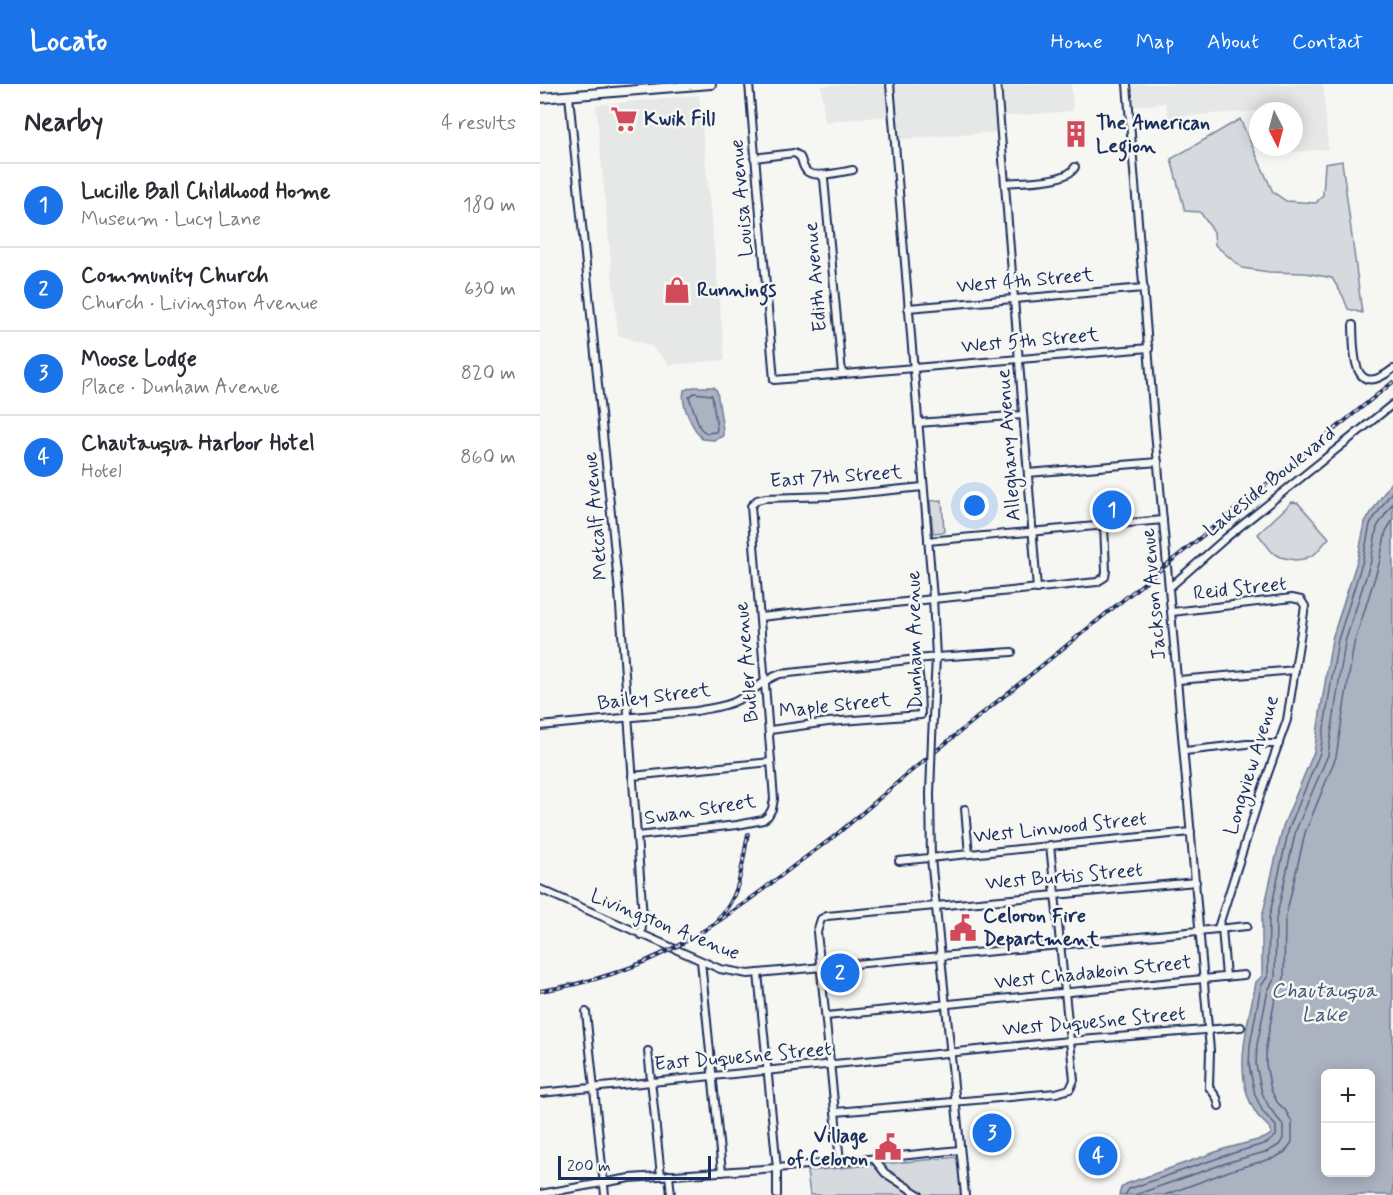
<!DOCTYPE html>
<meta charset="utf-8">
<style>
body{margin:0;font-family:Mynerve,sans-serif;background:#f7f7f7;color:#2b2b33}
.controls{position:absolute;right:18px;bottom:18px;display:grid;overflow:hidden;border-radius:9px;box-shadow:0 3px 15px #0003}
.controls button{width:54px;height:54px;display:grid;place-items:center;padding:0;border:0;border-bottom:2px solid #e1e1e2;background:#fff;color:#2b2b33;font:30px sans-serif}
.compass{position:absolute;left:709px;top:18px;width:54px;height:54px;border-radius:50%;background:#fff;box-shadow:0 3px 15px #0003;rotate:174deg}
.scale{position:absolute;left:18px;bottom:15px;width:153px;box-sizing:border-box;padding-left:6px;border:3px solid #1b2f5e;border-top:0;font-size:16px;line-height:21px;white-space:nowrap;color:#1b2f5e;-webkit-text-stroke:4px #f6f6f2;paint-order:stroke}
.you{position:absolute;left:435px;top:422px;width:21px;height:21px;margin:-15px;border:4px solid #fff;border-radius:50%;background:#1a73e8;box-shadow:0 0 0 9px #1a73e833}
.badge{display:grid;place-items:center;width:39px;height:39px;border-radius:50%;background:#1a73e8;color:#fff;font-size:20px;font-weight:700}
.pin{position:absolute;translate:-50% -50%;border:3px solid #fff;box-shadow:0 2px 6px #0006}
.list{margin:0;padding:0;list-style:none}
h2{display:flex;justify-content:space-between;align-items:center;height:78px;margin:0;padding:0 24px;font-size:26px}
h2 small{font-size:20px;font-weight:400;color:#7c7c81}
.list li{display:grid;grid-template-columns:39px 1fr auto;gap:18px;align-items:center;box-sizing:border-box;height:84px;padding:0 24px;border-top:2px solid #e1e1e2}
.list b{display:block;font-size:22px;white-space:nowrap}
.list p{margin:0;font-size:20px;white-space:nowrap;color:#7c7c81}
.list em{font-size:20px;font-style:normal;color:#7c7c81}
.map{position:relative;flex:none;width:853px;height:1111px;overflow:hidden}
header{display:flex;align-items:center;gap:36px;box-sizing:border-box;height:84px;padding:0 30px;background:#1a73e8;color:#fff}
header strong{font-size:28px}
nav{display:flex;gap:33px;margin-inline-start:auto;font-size:21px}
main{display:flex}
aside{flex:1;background:#fff}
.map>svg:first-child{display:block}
.built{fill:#e6e7e7}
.green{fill:#d6d9dd;stroke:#78849e;stroke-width:1.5}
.water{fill:#abb2c0;stroke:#717e99;stroke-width:1.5;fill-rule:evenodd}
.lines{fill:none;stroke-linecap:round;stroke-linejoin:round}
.shore{stroke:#556385;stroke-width:1.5}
.minor-casing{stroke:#1b2f5e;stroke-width:10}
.major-casing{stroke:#1b2f5e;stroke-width:12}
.minor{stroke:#f6f6f2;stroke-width:6}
.major{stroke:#f6f6f2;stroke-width:8}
.rail-casing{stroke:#1b2f5e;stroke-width:4}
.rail{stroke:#f6f6f2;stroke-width:1.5;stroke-dasharray:4.5;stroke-linecap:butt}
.minor-bridge-casing{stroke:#1b2f5e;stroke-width:10;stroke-linecap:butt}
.minor-bridge{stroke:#f6f6f2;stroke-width:6}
.labels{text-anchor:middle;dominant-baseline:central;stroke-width:5;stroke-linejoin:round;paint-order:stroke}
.poi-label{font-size:20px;font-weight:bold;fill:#1b2f5e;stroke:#f6f6f2;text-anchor:start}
.street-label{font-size:20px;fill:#1b2f5e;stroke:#f6f6f2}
.water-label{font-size:21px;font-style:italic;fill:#46567b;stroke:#f6f6f2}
</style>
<header>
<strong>Locato</strong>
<nav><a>Home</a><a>Map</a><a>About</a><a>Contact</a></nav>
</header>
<main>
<aside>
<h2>Nearby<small>4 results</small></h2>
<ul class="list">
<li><span class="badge">1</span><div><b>Lucille Ball Childhood Home</b><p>Museum · Lucy Lane</p></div><em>180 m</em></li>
<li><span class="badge">2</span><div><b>Community Church</b><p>Church · Livingston Avenue</p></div><em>630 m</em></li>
<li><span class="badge">3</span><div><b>Moose Lodge</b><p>Place · Dunham Avenue</p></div><em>820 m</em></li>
<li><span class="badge">4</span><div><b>Chautauqua Harbor Hotel</b><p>Hotel</p></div><em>860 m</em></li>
</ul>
</aside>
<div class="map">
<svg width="853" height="1111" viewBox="0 0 853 1111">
<rect width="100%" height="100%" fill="#f6f6f2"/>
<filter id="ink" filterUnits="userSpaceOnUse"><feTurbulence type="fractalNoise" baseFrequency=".0167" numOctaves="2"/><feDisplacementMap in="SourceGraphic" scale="12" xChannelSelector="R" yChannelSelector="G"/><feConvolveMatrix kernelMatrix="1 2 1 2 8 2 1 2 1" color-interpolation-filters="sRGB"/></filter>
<g filter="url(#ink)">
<g class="built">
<path d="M310,0H531L533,27L456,33V48L350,56L348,32L285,38L281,2Z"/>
<path d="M593,0H783L788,65L735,69L734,63H754V27L731,26L628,33L626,19L595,22Z"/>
<path d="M159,11L185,276L130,281L111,262L78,251L56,21Z"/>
</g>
<g class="green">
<path d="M700,35L733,108L746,117L776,119L783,111L785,80L802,77L822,229L808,225L803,212L792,194L766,189L729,188L702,184L675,161L674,148L660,128L645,127L631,75Z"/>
<path d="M402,416L404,448L393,449L390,417Z"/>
<path d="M752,418L758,419L789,454L775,470L764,475L755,476L740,473L732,468L718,450Z"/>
<path d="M418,1073L422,1111H270L267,1087Z"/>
</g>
<g class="water">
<path d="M153,303H174L177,307L183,346V352L174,356L162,355C153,344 140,321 144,306Z"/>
<path d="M853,395V1111H579L581,1104L586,1100L684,1065L725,1054L731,1050V1046C727,1040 722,1037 718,1032C690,993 708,940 716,898L722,892V833L743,742L774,668L792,555L818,474L825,438ZM786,990H830V1088H786Z"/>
</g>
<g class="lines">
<g class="shore">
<path d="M154,309L172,311L177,345L176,348L166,349L160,344L149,313Z"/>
<path d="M585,1111L589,1105L687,1071L727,1059L736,1052V1042L723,1028L715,1011L709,981L710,961L721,902L728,892L729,834L749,744L780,669L798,556L823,476L830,440L853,406"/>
<path d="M595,1111L689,1078L729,1067L739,1061L743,1055V1041L729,1023L722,1009L716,981L717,961L728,906L735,894L736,835L756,746L788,671L805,558L831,477L837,443L853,419"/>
<path d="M625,1111L692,1086L734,1074L745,1068L752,1058V1038L746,1027L737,1018L731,1006L726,980V962L736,910L744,895L745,836L765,749L796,673L814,560L839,480L846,447L853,436"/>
</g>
<defs>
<g id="minor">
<path d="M209,0L234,296L609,264"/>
<path d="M350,0L393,514L396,573L392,654"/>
<path d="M457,0L497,505"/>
<path d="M587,0L613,325L670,966L669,1003L677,1014L679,1022"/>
<path d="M29,12L79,509L103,833L101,851"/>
<path d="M214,74L254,69C264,73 260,78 265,85C270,96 302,88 313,86"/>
<path d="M281,91L284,95L302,289"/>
<path d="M465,99C482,97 527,99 535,83"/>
<path d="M368,224L604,204"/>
<path d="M813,241C814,269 812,317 853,285"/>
<path d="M378,339L483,331"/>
<path d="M488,389L618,378"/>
<path d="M388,457L623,436"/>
<path d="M630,503L687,453L853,320"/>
<path d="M632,528L752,514L761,516L765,522L747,636L721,709L678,844"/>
<path d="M220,533L557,498L565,493L566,487L564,441"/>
<path d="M638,596L755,586"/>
<path d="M0,642L156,627C170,624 186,623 198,616C213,608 224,595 240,590L396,573L472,568"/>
<path d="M230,646L288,638L381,631L380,600L377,575"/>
<path d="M645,667L707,660H739"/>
<path d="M92,692L231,678"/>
<path d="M390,710L391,774L425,1111"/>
<path d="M425,725L429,770"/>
<path d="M97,752L197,741L223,736L228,732L232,725L234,715L211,422L217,416L225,414L292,412L383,403"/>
<path d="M359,777L651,748"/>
<path d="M0,805L180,885L208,890L520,861L707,842"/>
<path d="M682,844L686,893"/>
<path d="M161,877L182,1088"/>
<path d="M218,889L237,1084V1111"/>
<path d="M46,928L65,1111"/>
<path d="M286,932L704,891"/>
<path d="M108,967L121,1092"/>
<path d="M0,1009L529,957L701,943"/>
<path d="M296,1028L516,1009L530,1005L534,996L510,761"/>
<path d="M334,1075L345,1089L379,1111"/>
<path d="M300,1078L277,848L281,835L287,832L656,798"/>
<path d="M129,1091L131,1111"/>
<path d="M0,1110L90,1094L237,1084L420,1066"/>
</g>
<path id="major" d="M0,14L171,0"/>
</defs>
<use href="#minor" class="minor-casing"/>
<use href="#major" class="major-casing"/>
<use href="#minor" class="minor"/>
<use href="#major" class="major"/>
<defs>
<g id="rail">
<path d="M178,834C201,814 202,778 208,750"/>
<path d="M0,907C109,890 170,847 255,781C267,772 280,763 292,754C317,734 341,713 365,692L853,298"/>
</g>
</defs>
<use href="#rail" class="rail-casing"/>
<use href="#rail" class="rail"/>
<defs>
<path id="minor-bridge" d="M390,710L392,654"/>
</defs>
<use href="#minor-bridge" class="minor-bridge-casing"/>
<use href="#minor-bridge" class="minor-bridge"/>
</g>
</g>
<defs>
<symbol id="supermarket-bare" viewBox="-9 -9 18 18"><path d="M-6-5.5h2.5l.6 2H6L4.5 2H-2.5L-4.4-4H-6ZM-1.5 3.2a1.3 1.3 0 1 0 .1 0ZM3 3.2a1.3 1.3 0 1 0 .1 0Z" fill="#d1495b" stroke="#f6f6f2" stroke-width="2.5" paint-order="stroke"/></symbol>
<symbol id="building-bare" viewBox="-9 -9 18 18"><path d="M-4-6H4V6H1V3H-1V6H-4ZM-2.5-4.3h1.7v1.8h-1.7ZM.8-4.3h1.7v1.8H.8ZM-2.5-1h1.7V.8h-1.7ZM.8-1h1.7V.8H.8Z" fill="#d1495b" stroke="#f6f6f2" stroke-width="2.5" paint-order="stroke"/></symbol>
<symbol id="shop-bare" viewBox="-9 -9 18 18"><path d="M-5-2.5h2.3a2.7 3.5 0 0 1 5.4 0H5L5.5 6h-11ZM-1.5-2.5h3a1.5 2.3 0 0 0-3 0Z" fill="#d1495b" stroke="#f6f6f2" stroke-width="2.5" paint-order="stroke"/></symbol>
<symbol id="civic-bare" viewBox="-9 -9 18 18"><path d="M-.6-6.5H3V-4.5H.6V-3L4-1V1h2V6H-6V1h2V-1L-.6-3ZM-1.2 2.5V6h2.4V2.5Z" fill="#d1495b" stroke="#f6f6f2" stroke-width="2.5" paint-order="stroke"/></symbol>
</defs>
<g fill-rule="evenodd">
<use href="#supermarket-bare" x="65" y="16" width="38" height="38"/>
<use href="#building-bare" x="517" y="31" width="38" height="38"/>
<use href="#shop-bare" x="118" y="187" width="38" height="38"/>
<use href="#civic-bare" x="404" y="825" width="38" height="38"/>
<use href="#civic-bare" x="329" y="1044" width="38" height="38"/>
</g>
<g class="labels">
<g class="poi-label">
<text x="104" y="35">Kwik Fill</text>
<text x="556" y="39">The American<tspan x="556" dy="23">Legion</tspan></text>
<text x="157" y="206">Runnings</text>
<text x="443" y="832">Celoron Fire<tspan x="443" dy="23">Department</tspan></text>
<text x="328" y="1052" text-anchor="end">Village<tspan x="328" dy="23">of Celoron</tspan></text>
</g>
<g class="street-label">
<text transform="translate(202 114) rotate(-95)">Louisa Avenue</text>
<text transform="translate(276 193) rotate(-95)">Edith Avenue</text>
<text transform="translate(485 197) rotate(-5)">West 4th Street</text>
<text transform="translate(490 257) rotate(-5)">West 5th Street</text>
<text transform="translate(469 361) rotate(-94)">Alleghany Avenue</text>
<text transform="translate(296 393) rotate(-4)">East 7th Street</text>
<text transform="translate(730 398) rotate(-39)">Lakeside Boulevard</text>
<text transform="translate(56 432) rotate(-95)">Metcalf Avenue</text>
<text transform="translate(700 505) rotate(-6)">Reid Street</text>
<text transform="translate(614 510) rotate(-95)">Jackson Avenue</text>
<text transform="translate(375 556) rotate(-91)">Dunham Avenue</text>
<text transform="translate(207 578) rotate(-95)">Butler Avenue</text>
<text transform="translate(114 613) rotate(-7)">Bailey Street</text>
<text transform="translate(295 622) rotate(-6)">Maple Street</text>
<text transform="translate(712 681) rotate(-73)">Longview Avenue</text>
<text transform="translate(160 726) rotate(-9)">Swan Street</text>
<text transform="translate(520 744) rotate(-6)">West Linwood Street</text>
<text transform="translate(524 793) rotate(-5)">West Burtis Street</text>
<text transform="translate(125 841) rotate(22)">Livingston Avenue</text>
<text transform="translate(553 889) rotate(-6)">West Chadakoin Street</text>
<text transform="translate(554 938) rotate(-5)">West Duquesne Street</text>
<text transform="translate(203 973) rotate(-5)">East Duquesne Street</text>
</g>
<g class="water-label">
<text x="784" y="907">Chautauqua<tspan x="784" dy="24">Lake</tspan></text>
</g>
</g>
</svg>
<div class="controls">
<button>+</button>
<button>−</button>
</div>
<svg class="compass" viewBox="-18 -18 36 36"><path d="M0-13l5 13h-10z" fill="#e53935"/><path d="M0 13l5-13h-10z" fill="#7c7c81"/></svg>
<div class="scale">200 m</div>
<div class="you"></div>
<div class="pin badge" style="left:572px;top:426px">1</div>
<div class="pin badge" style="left:300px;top:889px">2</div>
<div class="pin badge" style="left:452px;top:1049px">3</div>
<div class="pin badge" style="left:558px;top:1072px">4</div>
</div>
</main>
